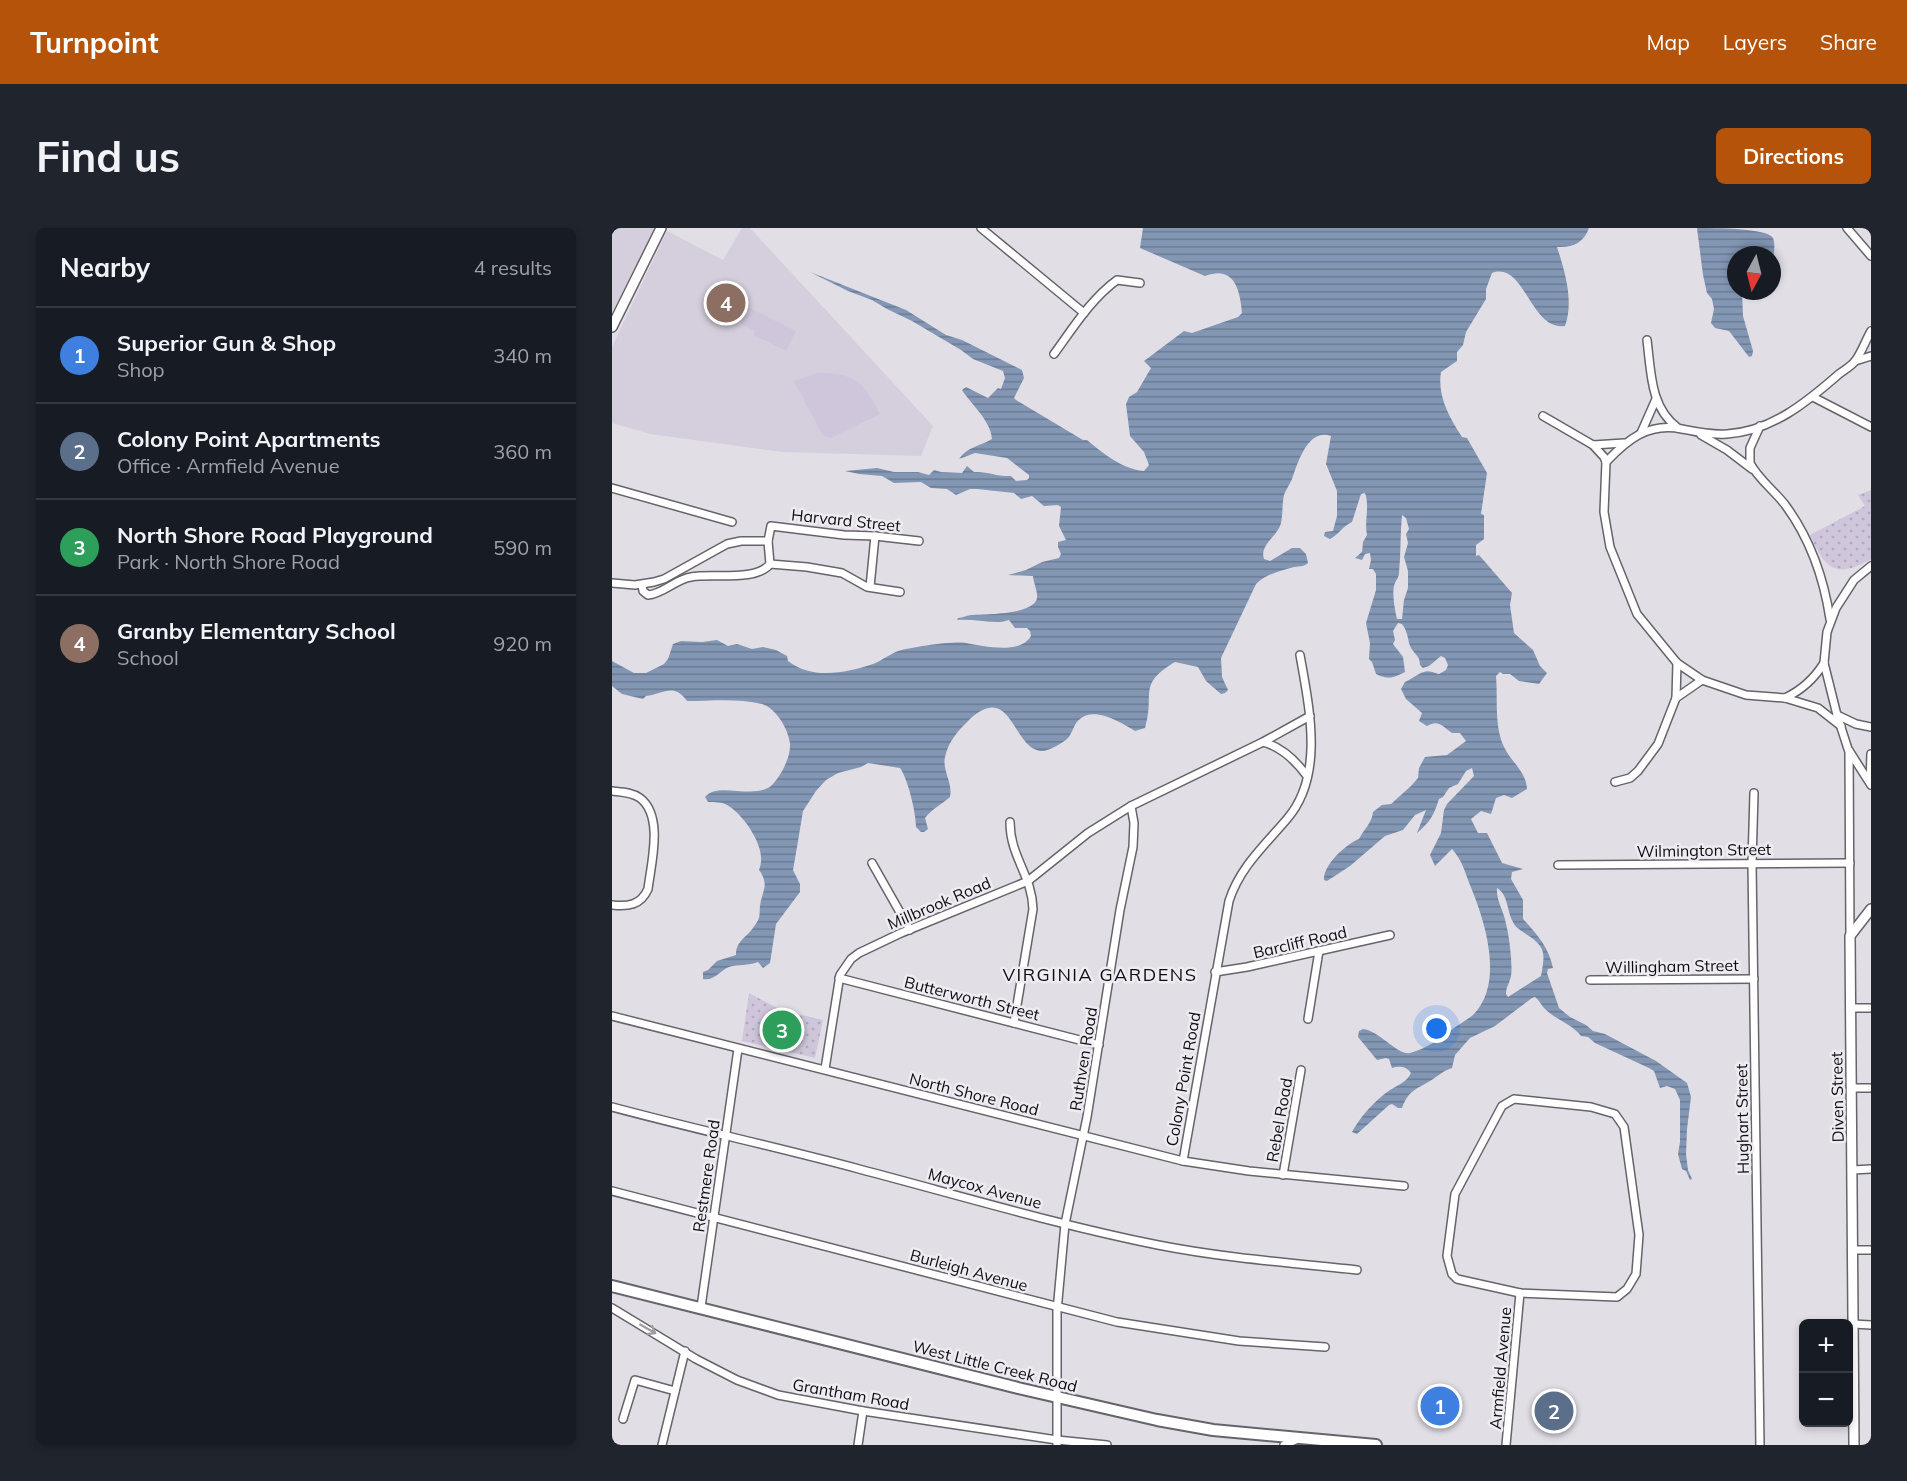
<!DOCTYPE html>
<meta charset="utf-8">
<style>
body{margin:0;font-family:Mulish,sans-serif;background:#20242c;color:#f1f3f6}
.controls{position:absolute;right:18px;bottom:18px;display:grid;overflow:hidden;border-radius:9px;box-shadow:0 3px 9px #0003}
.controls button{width:54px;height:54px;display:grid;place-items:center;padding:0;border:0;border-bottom:2px solid #363941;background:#171b24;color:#f1f3f6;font:30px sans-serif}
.compass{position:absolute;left:1115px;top:18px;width:54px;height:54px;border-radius:50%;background:#171b24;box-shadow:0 3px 9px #0003;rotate:187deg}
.you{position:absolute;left:825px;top:801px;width:21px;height:21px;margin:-15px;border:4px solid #fff;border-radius:50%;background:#1a73e8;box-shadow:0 0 0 9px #1a73e833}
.badge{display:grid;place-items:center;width:39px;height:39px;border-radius:50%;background:#b45309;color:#fff;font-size:20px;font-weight:700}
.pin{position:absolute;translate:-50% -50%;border:3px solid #fff;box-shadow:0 2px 6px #0006}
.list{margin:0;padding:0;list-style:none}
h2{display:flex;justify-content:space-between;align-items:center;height:78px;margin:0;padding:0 24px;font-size:26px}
h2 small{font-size:20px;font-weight:400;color:#9ea1a6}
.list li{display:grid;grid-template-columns:39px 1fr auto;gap:18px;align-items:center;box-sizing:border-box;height:96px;padding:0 24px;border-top:2px solid #363941}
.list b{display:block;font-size:22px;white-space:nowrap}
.list p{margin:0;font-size:20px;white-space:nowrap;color:#9ea1a6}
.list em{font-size:20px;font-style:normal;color:#9ea1a6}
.map{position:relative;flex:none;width:1259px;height:1217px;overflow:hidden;border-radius:9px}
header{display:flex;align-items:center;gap:36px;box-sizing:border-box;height:84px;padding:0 30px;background:#b45309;color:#fff}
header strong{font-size:28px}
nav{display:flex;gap:33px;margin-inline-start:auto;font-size:21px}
.intro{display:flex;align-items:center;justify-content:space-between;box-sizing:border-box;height:144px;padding:0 36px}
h1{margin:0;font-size:42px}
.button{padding:15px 27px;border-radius:9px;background:#b45309;color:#fff;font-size:21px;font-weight:700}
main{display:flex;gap:36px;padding:0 36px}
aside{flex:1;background:#171b24;border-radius:9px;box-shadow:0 3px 9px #0003}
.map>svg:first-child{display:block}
.built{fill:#d5cfdd}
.green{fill:url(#green-dots)}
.pitch{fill:#cfc6db}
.water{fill:url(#water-rules);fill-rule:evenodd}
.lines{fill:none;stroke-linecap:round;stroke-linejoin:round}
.street-casing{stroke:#66636a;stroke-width:10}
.secondary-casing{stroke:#66636a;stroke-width:12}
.primary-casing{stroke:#66636a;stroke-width:14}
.street{stroke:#fff;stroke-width:7}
.secondary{stroke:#fff;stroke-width:9}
.primary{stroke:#fff;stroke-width:10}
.oneway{stroke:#9f9e9f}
.labels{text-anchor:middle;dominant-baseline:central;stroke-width:5;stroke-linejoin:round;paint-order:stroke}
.street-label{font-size:16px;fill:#0e0d0f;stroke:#efebf3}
.neighbourhood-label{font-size:18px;letter-spacing:1.5px;fill:#0e0d0f;stroke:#efebf3}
</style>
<header>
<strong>Turnpoint</strong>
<nav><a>Map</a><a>Layers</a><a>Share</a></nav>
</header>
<div class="intro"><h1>Find us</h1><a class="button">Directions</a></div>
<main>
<aside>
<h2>Nearby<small>4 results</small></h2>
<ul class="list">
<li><span class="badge" style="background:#3f7fe0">1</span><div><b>Superior Gun &amp; Shop</b><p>Shop</p></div><em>340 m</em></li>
<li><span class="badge" style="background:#5c6f8a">2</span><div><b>Colony Point Apartments</b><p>Office · Armfield Avenue</p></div><em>360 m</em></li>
<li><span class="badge" style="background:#2e9e5b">3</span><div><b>North Shore Road Playground</b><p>Park · North Shore Road</p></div><em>590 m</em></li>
<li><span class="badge" style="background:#8d6e63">4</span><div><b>Granby Elementary School</b><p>School</p></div><em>920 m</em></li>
</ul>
</aside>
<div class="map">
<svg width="1259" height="1217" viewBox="0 0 1259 1217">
<defs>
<pattern id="green-dots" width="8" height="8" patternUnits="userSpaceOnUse" patternTransform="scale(1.5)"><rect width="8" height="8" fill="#cfc6db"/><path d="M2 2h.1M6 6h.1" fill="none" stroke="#b1a9bb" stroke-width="1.8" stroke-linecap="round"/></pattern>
<pattern id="water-rules" width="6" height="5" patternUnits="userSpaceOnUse" patternTransform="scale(1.5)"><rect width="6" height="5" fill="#8397b5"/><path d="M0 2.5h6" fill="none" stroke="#6a7a92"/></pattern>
</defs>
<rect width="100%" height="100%" fill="#e1dee6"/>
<g class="built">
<path d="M0,0H42L0,85Z"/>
<path d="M130,0H138L321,198L309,228L171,224L38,206L0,195V119L55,3L111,32Z"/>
</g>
<g class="green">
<path d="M1259,262V331C1223,352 1213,340 1198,307L1253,278L1246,267Z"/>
<path d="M137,765L169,782L211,792L203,830L130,813Z"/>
</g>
<g class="pitch">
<path d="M136,79L184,103L174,123L141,107L143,103L128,96Z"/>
<path d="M206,145C244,145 251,154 268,186L219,210L211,208L182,153Z"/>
</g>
<g class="water">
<path d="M531,0H977C972,15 960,20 945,19C953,44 962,73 953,98C918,103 913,33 880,45L874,61V71L854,104L851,117L845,124V133L829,144C825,167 837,189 850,209L855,210L875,245L869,286L872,287V311L864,317V328L867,327L900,365L898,377L902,405L921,422L928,438L935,445L927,456L907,453L898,446H891L888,444L884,448C886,471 882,498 892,519C899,534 914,543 915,561L900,570L892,567L884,570L879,586L869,583L859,591L866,605H875L890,635L911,641L900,644L899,651L911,672V691C925,706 937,720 941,740L936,741L935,745L947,780L958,789L974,797L981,803L993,806L1044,833L1075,855L1079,869L1075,901L1074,926L1076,942L1080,951L1078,952L1074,943L1070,941L1066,926L1068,914V872L1063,861L1055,858L1048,860L1042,843L1037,840L983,815L976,809L969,808C960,796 944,792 933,781C929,777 928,773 923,769L920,770L883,798L858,810L843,827L840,840C831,843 826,848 818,853C803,862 797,862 790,880H786L780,876L777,877L745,906L740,904C749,888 762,873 778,862C786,857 795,854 799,845C794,838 787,838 780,840L777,831L774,830L765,832L746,809L747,803L751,801C768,803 786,828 798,825C813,821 826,812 838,803C845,797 854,793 861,787C893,755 873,693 858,657C853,644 850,632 840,621L823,638L818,627L829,605L832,582L835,576L862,548L860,540L854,543L846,556L837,560L831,569L827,571C822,587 818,594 805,605L814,582L803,587L791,602L773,608L738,638L715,653L712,652C711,637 734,616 747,611C752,601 760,595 761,584L770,577L779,576L799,558L806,550L807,540L813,529L835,527L854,513L848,505H840C831,499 827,491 815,498L807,493L810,485L794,471L789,461L793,454C800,451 807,445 812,444C816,442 822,445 827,446L834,442L836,437L833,430L829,428L817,438L811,440L808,437C808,428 803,427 799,420C795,412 797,405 790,396L786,395L781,403L783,412L781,416L791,429L793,444C781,450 777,452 764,446L760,434L757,431L758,415L754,395L764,362V346L761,341H757L759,332L758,325L753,326L750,332L743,330L750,324L751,314L755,307C752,293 758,279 753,265L749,266L740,294C731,298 726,307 718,311L712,308L713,304L721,303L725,288V263L714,236L719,208C696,200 686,234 680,251C678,256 674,261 672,267C670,276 671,285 669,295C666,308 647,317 652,331L658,333L680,320H688L694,326L696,335C691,339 688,338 682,339C668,343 654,346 644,356L609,430L610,449L616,462L613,465L609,466L594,453L586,439L563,434C524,457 544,466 533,500L523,503C510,495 483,478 468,491C462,495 461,504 456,510C451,515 438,522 432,523C401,526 401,452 358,491C346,503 337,512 333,529C330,542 341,555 338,569C329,577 321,580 313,590L316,601L312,604H309L304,599C304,585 296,551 288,540L256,535L249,539L226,545L214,552L204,563L191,583L185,619L181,642L188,656V664L164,696L158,735L151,740L146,734C136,738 127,736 117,739C107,743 103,753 91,751V744L96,742L105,733L124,727C124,713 134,710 141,700C149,689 147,690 148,678C150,663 158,657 147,642C148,639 149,636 149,633C151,615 130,585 115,577C110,574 103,574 96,574L93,569C106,553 140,572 159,558C168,550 179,529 178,516C177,502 164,480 150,476C126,470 99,473 75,473C62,454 51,466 34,468L31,471L10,466L0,458V433L22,445H34L52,436L56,431L61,416L69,413L90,414L105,412L116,418L125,416L140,421L151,419L164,422L175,428L176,433C200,452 234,445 261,436C269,433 278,426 286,423C302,419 338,413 354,415C372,418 408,427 419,408L418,403L415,400H403L397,392C384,397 361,390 345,392L346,390C351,390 355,387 360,387C373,386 422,387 425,370C426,364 421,353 421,348L396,347L414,342L430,334L447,330L449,326L446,319V314L454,312L447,298L449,279L446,277L432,278L420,268L409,271L402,265L365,261H358L344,267L335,261L319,260L309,254L282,255L270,248L247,246L233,243L265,240L282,244H306L317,247L322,242L329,244L350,245L355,238L362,244C375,243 386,249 399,248L404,253L415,252L417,250V247L395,230L363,225L347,231C355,219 368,218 380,211C379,193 359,176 350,162L354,159L376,170L386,160L389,161L393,150L391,143L361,131L349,122L300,93L275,81L260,72L236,63L198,44L294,82L334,107L350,112L410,142L412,150L402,170L404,172L471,212H475C492,226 510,241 532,243L537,237L532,224L518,208L514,176L517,169L525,164L539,140L532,133L572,103L580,105L626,89L630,85C628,61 622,37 593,48L528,20ZM790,287L794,290L797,301L794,306L796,315L792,329L796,343V360L792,372L790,391H785C783,383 780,366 782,358C783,353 787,350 787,345C789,326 788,306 790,287ZM885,660C897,668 894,681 901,694C903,699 907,701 911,704C933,718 934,722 929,748L896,769L894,766C894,759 898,754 899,748C901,738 897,706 894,696C892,683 884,673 885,660Z"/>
<path d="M1085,0C1101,0 1156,0 1161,10C1164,18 1161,30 1160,39V27H1124V63H1130L1131,88L1141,123L1140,128L1137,129L1117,103L1103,100L1099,95L1102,81L1100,71L1095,65L1091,47Z"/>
</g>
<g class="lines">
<defs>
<g id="street">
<path d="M369,0L472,85"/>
<path d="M1235,0L1259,28"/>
<path d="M1035,112C1039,143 1038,180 1066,200"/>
<path d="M442,126C461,100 479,71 505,52L528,55"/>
<path d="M1243,133L1259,128"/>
<path d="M1201,169L1259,199"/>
<path d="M931,188L981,217L1012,215"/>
<path d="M1148,198L1138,220V235C1146,251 1163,263 1174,278C1198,311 1212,351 1218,391"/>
<path d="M1029,205L1044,171"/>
<path d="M1089,207L1115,222L1140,241"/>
<path d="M981,217L992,229L994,234"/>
<path d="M0,260L120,294"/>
<path d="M156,313L158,336L195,339L230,345L255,359L288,364"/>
<path d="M1259,338L1242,352L1224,380L1215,404L1212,435L1225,487L1236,521L1259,557"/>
<path d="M0,355L23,357L42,354L52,351L115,316L129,313H156L159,298L232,307L263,308L307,313"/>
<path d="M30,357L31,363L36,367C51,366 64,351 79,349C100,345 144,354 158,336"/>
<path d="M258,359L263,308"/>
<path d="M1064,470L1065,435"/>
<path d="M1173,470C1190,462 1202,451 1212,435"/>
<path d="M1225,487L1244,496L1259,499"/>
<path d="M1229,498L1206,480L1173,470L1134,467L1090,452L1065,435L1025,386L998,319L992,284L994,234C1015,212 1036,194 1070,201C1085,204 1099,207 1115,206C1160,203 1195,174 1227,146C1232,142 1240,138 1244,132C1250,123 1254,112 1259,103"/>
<path d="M651,514C670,519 684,533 695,548"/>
<path d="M1237,523L1238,708"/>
<path d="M1003,554L1018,550L1026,543L1046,516L1064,470L1090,452"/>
<path d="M1258,554L1259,526"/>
<path d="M0,563C9,564 20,564 28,570C52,588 39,636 36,661C29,677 16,679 0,677"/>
<path d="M1142,565L1140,635L1148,1217"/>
<path d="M398,594C398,629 420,647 421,681L402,795"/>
<path d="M260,635L298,702"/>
<path d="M946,637L1238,635"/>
<path d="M603,744L635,739L778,707"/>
<path d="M227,750L487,817"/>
<path d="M978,752L1142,751"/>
<path d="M1239,780H1259"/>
<path d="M0,788L571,933L637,943L792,958"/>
<path d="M696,791L707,723"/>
<path d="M213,841L228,747L239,731L247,725L289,705L416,653L476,605L519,578"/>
<path d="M1240,860H1259"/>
<path d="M902,871L979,879L1003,886L1012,899L1027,1007L1024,1046L1015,1061L1005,1069L908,1065L845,1051L840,1046L835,1028L843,966L890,878Z"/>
<path d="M0,879C82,901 165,919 247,941C346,967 446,997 546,1017C612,1030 679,1035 745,1042"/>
<path d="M571,933L617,673C628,639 652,618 675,591C713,547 697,479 688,427"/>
<path d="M1240,942L1259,941"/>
<path d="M671,947L689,842"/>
<path d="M0,963L505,1094L627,1113L713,1119"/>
<path d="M1240,1022H1259"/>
<path d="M89,1079L126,821"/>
<path d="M0,1080L84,1131L125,1152L166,1167L251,1183L445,1212L495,1217"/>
<path d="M1241,1096L1259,1097"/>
<path d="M11,1191L23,1152L63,1163"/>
<path d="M50,1217L73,1123"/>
<path d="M246,1217L251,1183"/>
<path d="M445,1217V1083L453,996L475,889L508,682L521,619L522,595L519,578L651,514L698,488"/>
<path d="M672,1217L686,1211"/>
<path d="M894,1217L908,1065"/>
</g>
<g id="secondary">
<path d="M0,99L49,0"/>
<path d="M1242,1217L1238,708L1259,681"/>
</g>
<path id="primary" d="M0,1058L406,1160L545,1192L601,1202L764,1217"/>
</defs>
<use href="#street" class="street-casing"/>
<use href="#secondary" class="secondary-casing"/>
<use href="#primary" class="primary-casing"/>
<use href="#street" class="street"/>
<use href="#secondary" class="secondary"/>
<use href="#primary" class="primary"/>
</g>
<defs><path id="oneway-shaft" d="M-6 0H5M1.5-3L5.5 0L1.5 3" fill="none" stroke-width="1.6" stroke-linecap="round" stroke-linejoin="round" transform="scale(1.5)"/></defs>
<use class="oneway" href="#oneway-shaft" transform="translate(36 1101) rotate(30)"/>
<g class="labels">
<g class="street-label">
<text transform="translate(234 292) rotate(6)">Harvard Street</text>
<text transform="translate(1092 622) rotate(-1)">Wilmington Street</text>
<text transform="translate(327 675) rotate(-23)">Millbrook Road</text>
<text transform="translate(688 714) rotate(-13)">Barcliff Road</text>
<text transform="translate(1060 738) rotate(-1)">Willingham Street</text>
<text transform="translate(360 770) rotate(14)">Butterworth Street</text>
<text transform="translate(471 831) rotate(-81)">Ruthven Road</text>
<text transform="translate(571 851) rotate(-80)">Colony Point Road</text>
<text transform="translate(362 866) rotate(14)">North Shore Road</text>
<text transform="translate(1225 869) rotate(-91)">Diven Street</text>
<text transform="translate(1130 891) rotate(-91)">Hughart Street</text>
<text transform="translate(667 892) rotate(-80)">Rebel Road</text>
<text transform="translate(94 948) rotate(-82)">Restmere Road</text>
<text transform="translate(373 960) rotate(15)">Maycox Avenue</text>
<text transform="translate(357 1042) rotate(15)">Burleigh Avenue</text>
<text transform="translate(383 1138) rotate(14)">West Little Creek Road</text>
<text transform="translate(888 1140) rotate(-85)">Armfield Avenue</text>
<text transform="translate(239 1166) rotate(10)">Grantham Road</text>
</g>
<g class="neighbourhood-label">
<text x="488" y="746">VIRGINIA GARDENS</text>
</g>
</g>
</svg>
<div class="controls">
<button>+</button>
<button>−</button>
</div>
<svg class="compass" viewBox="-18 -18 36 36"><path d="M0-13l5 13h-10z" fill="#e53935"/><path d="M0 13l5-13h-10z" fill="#9ea1a6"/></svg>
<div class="you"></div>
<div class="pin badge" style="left:828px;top:1178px;background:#3f7fe0">1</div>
<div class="pin badge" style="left:942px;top:1183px;background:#5c6f8a">2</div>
<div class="pin badge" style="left:170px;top:802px;background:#2e9e5b">3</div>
<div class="pin badge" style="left:114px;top:75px;background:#8d6e63">4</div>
</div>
</main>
